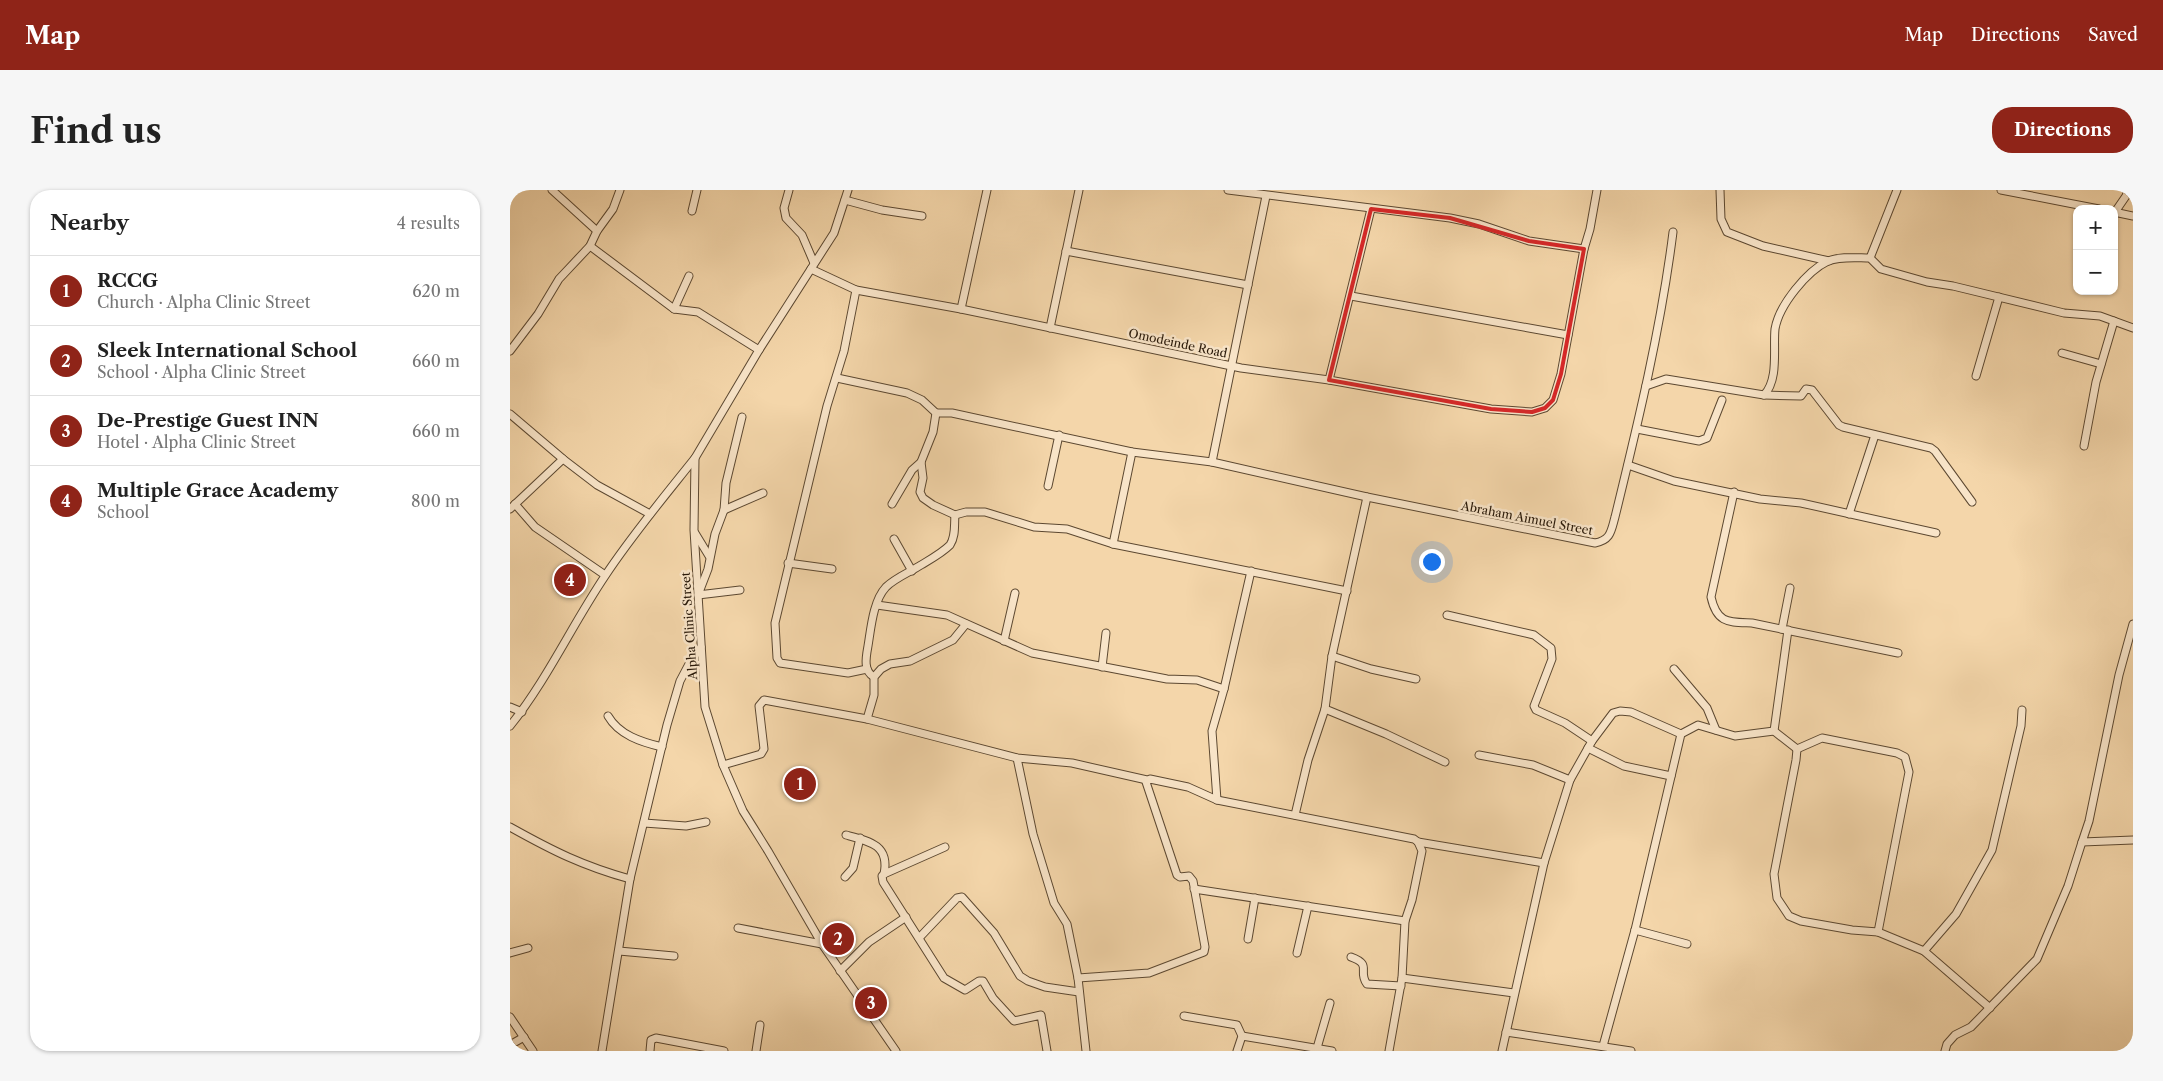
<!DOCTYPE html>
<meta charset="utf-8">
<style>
body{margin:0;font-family:"Libre Caslon Text",serif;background:#f6f6f6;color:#222}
.controls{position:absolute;right:15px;top:15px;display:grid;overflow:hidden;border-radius:10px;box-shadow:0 1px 4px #0004}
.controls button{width:45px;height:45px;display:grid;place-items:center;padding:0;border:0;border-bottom:1px solid #e0e0e0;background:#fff;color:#222;font:25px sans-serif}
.you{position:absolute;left:921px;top:371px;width:18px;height:18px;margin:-12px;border:4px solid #fff;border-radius:50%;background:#1a73e8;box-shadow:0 0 0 8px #1a73e833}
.badge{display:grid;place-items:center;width:32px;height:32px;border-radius:50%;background:#8f2418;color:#fff;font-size:16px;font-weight:700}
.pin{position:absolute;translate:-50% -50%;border:2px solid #fff;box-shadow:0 1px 5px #0006}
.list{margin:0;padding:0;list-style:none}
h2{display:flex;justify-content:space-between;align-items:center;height:65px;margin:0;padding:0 20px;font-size:21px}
h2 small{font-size:16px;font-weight:400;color:#767676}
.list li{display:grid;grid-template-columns:32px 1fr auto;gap:15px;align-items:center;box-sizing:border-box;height:70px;padding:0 20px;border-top:1px solid #e0e0e0}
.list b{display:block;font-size:19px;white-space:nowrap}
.list p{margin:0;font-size:16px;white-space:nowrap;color:#767676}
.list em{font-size:16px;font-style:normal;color:#767676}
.map{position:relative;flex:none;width:1623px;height:861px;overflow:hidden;border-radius:20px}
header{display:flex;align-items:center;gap:30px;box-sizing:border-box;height:70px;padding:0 25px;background:#8f2418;color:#fff}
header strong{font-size:24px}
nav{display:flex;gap:28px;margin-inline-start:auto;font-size:18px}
.intro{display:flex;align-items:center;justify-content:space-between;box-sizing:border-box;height:120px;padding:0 30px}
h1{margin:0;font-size:35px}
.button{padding:12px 22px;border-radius:20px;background:#8f2418;color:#fff;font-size:18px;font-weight:700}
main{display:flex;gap:30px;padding:0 30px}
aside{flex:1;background:#fff;border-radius:20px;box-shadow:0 1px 4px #0004}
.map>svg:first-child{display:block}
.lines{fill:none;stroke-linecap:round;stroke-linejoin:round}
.street-casing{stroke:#5c4831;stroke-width:9}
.street{stroke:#f8e4c8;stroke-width:7}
.marked{fill:none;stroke:#d62828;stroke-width:4;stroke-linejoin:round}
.labels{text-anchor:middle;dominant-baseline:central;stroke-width:5;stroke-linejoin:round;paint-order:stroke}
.street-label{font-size:12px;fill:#291909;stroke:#f8e4c8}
</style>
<header>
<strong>Map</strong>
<nav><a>Map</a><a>Directions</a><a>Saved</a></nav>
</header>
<div class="intro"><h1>Find us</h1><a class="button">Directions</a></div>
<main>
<aside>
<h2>Nearby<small>4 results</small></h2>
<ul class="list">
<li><span class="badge">1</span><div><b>RCCG</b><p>Church · Alpha Clinic Street</p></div><em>620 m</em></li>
<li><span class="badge">2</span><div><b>Sleek International School</b><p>School · Alpha Clinic Street</p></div><em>660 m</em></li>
<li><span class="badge">3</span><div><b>De-Prestige Guest INN</b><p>Hotel · Alpha Clinic Street</p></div><em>660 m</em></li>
<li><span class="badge">4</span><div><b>Multiple Grace Academy</b><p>School</p></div><em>800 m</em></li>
</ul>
</aside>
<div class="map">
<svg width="1623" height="861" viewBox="0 0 1623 861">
<rect width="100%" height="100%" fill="#f4d6aa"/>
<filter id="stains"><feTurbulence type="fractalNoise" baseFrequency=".004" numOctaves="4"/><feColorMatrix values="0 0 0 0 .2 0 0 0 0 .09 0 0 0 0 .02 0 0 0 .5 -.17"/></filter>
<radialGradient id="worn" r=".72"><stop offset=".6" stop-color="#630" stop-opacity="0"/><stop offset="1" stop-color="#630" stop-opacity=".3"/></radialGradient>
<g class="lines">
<defs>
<g id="street">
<path d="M42,0L87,41"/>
<path d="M279,0L274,18L276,28L292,45L304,73"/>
<path d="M338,0L324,43L249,160L185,268L184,340L195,517L213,575L233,621L258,661L312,754L386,861"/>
<path d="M718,0L940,28L969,34L1019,51L1074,59"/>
<path d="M1210,0L1211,29L1217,42L1253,56L1319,71"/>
<path d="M1491,0L1589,19"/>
<path d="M335,10L372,20L412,26"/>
<path d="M182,21L187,0"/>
<path d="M1604,22L1623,26"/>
<path d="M1605,22L1616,6L1618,0"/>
<path d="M80,56L164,119L188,122L249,160"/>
<path d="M556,61L738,95"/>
<path d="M1360,68L1387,0"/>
<path d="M301,79L346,100L451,119L731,178L819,190L981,219L1022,222L1035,218L1043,210L1051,184L1074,59L1080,39L1087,0"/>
<path d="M346,100L334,161L317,216L265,433L267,468L270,473L338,483L357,479"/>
<path d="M841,106L1058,145"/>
<path d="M164,119L179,86"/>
<path d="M451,119L477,0"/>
<path d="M540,138L569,0"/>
<path d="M0,161L28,124L49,89L80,56L87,41L103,19L110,0"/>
<path d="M1552,163L1591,174"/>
<path d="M1466,186L1489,107"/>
<path d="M327,188L397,203L412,210L426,223H442L622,262L702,272L857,307L1085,353C1101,350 1101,341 1105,327C1128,233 1151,138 1163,42"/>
<path d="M819,190L861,19"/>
<path d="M1136,196L1156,189L1254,205L1291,206L1296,199L1302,200L1329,235L1333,237L1421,258L1425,261L1462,312"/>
<path d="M1254,205C1269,190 1263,158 1265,139C1269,115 1297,81 1318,71C1331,66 1347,68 1360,68L1371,79L1417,92L1443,96L1554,123L1590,126L1623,138"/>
<path d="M426,223L423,242L411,272L413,288L410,302L413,308L423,315L445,325L456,322H475L524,337L557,339L603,354L837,401"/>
<path d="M0,224L53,269L87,295L140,324"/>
<path d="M1127,239L1189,251L1197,248L1212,210"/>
<path d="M1574,256L1586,192L1604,131"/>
<path d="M702,272L756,6"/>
<path d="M1118,275L1164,291L1250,309L1291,313L1426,343"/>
<path d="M538,296L549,245"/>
<path d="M1224,302L1201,407C1207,434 1219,432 1242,433L1388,463"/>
<path d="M5,314L25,337L95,385"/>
<path d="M382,314L402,280L411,272"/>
<path d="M0,319L53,269"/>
<path d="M214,320L253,303"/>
<path d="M1339,324L1365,245"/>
<path d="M185,343L199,366"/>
<path d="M384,349L402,381"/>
<path d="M603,354L622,262"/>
<path d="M278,373L322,379"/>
<path d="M230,400L188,405L198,379L205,344L214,320L216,293L232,227"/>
<path d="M367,415L437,425L522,463L657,489L687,490L714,499L702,541L707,610"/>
<path d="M937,425L1024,445L1041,458L1042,469L1024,516L1026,520L1055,533L1082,551"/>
<path d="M1623,434L1609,485L1579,631L1572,652L1623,650"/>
<path d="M1272,439L1280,398"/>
<path d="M1278,440L1264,541L1287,559"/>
<path d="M494,451L505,403"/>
<path d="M822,466L861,479L906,489"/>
<path d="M592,477L596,443"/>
<path d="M1164,479L1197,518L1206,540"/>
<path d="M364,487C353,481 356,467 358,456C361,438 363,411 376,397C385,388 400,382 411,375C421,369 432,363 440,355C446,346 444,335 445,325"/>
<path d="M714,499L741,381"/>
<path d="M0,517L12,522"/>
<path d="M815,519L876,544L935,572"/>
<path d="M98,526C109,545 131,552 152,557"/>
<path d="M357,529L364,505V487L371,479L380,474L400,471L443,450L456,434"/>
<path d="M0,536C37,490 62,435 95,386C122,345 154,307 185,268"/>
<path d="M1078,558L1114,576L1161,586"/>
<path d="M1287,559L1286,570L1264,684L1267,708L1279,726L1291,731L1342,740L1368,742L1414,761"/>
<path d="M1287,559L1312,548L1387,563L1395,567L1399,582L1368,742"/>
<path d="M969,565L1023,575L1060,590"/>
<path d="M507,568L523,644L544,713L557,734L568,788L576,861"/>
<path d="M213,575L251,564L254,559L249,516L254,510L357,529L507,568L562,573L637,590"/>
<path d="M785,625L798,570L815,519L822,466L857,307"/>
<path d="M134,633L176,636L196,632"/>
<path d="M0,637C43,661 73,676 120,689"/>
<path d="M336,645C359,651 380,655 374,684"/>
<path d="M435,657L374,684L372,686L373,692L434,788L455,800L469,791H473L483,808L504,831L531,825L537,861"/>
<path d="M335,687L343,678L350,648"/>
<path d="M684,699L895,731"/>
<path d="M228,738L312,754"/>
<path d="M1125,740L1177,754"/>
<path d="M409,748L447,708L452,707L484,743L510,786L518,791L535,797L569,802"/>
<path d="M738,749L745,708"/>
<path d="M109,761L164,766"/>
<path d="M0,763L18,758"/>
<path d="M787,763L798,716"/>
<path d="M841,767C863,775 847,781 857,794L891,796"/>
<path d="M330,781L359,752L396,727"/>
<path d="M568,788L639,783L694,762L695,757L683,691L679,686L670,687L667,685L636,592L640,589L678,597L707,610L904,649L908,652L1034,673"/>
<path d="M892,788L1004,803"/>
<path d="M1480,818L1414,761L1446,724L1482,660L1511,536L1512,520"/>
<path d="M674,826L727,835L732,846L727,861"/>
<path d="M0,827L23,861"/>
<path d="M996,842L1121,861"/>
<path d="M732,846L822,861"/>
<path d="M0,855L14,847"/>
<path d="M1093,856L1125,740L1171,544L1188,535L1225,546L1264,541"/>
<path d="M807,858L820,813"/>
<path d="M92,861L120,689L157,535L170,491L179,474L191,457"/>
<path d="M140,861L141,850L146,848L214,861"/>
<path d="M246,861L250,835"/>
<path d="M879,861L892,788L895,731L902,710L912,661L908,652"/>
<path d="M992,861L1034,673L1060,590L1082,551L1103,523L1110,521L1121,522L1171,544"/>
<path d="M1435,861L1437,854L1445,845L1461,837L1527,769L1558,696L1572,652"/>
</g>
</defs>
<use href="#street" class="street-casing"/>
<use href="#street" class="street"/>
</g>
<path class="marked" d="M861,19L940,28L1019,51L1074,59L1051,184L1043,210L1035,218L1022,222L981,219L819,190Z"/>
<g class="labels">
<g class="street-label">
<text transform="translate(668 153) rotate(12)">Omodeinde Road</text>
<text transform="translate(1017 328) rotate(11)">Abraham Aimuel Street</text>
<text transform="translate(179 436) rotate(-94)">Alpha Clinic Street</text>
</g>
</g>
<rect width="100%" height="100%" filter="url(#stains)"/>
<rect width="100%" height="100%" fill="url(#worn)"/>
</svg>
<div class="controls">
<button>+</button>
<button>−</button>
</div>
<div class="you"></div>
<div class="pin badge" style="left:290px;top:594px">1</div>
<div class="pin badge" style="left:328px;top:749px">2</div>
<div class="pin badge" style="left:361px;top:813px">3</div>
<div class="pin badge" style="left:60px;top:390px">4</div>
</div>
</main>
